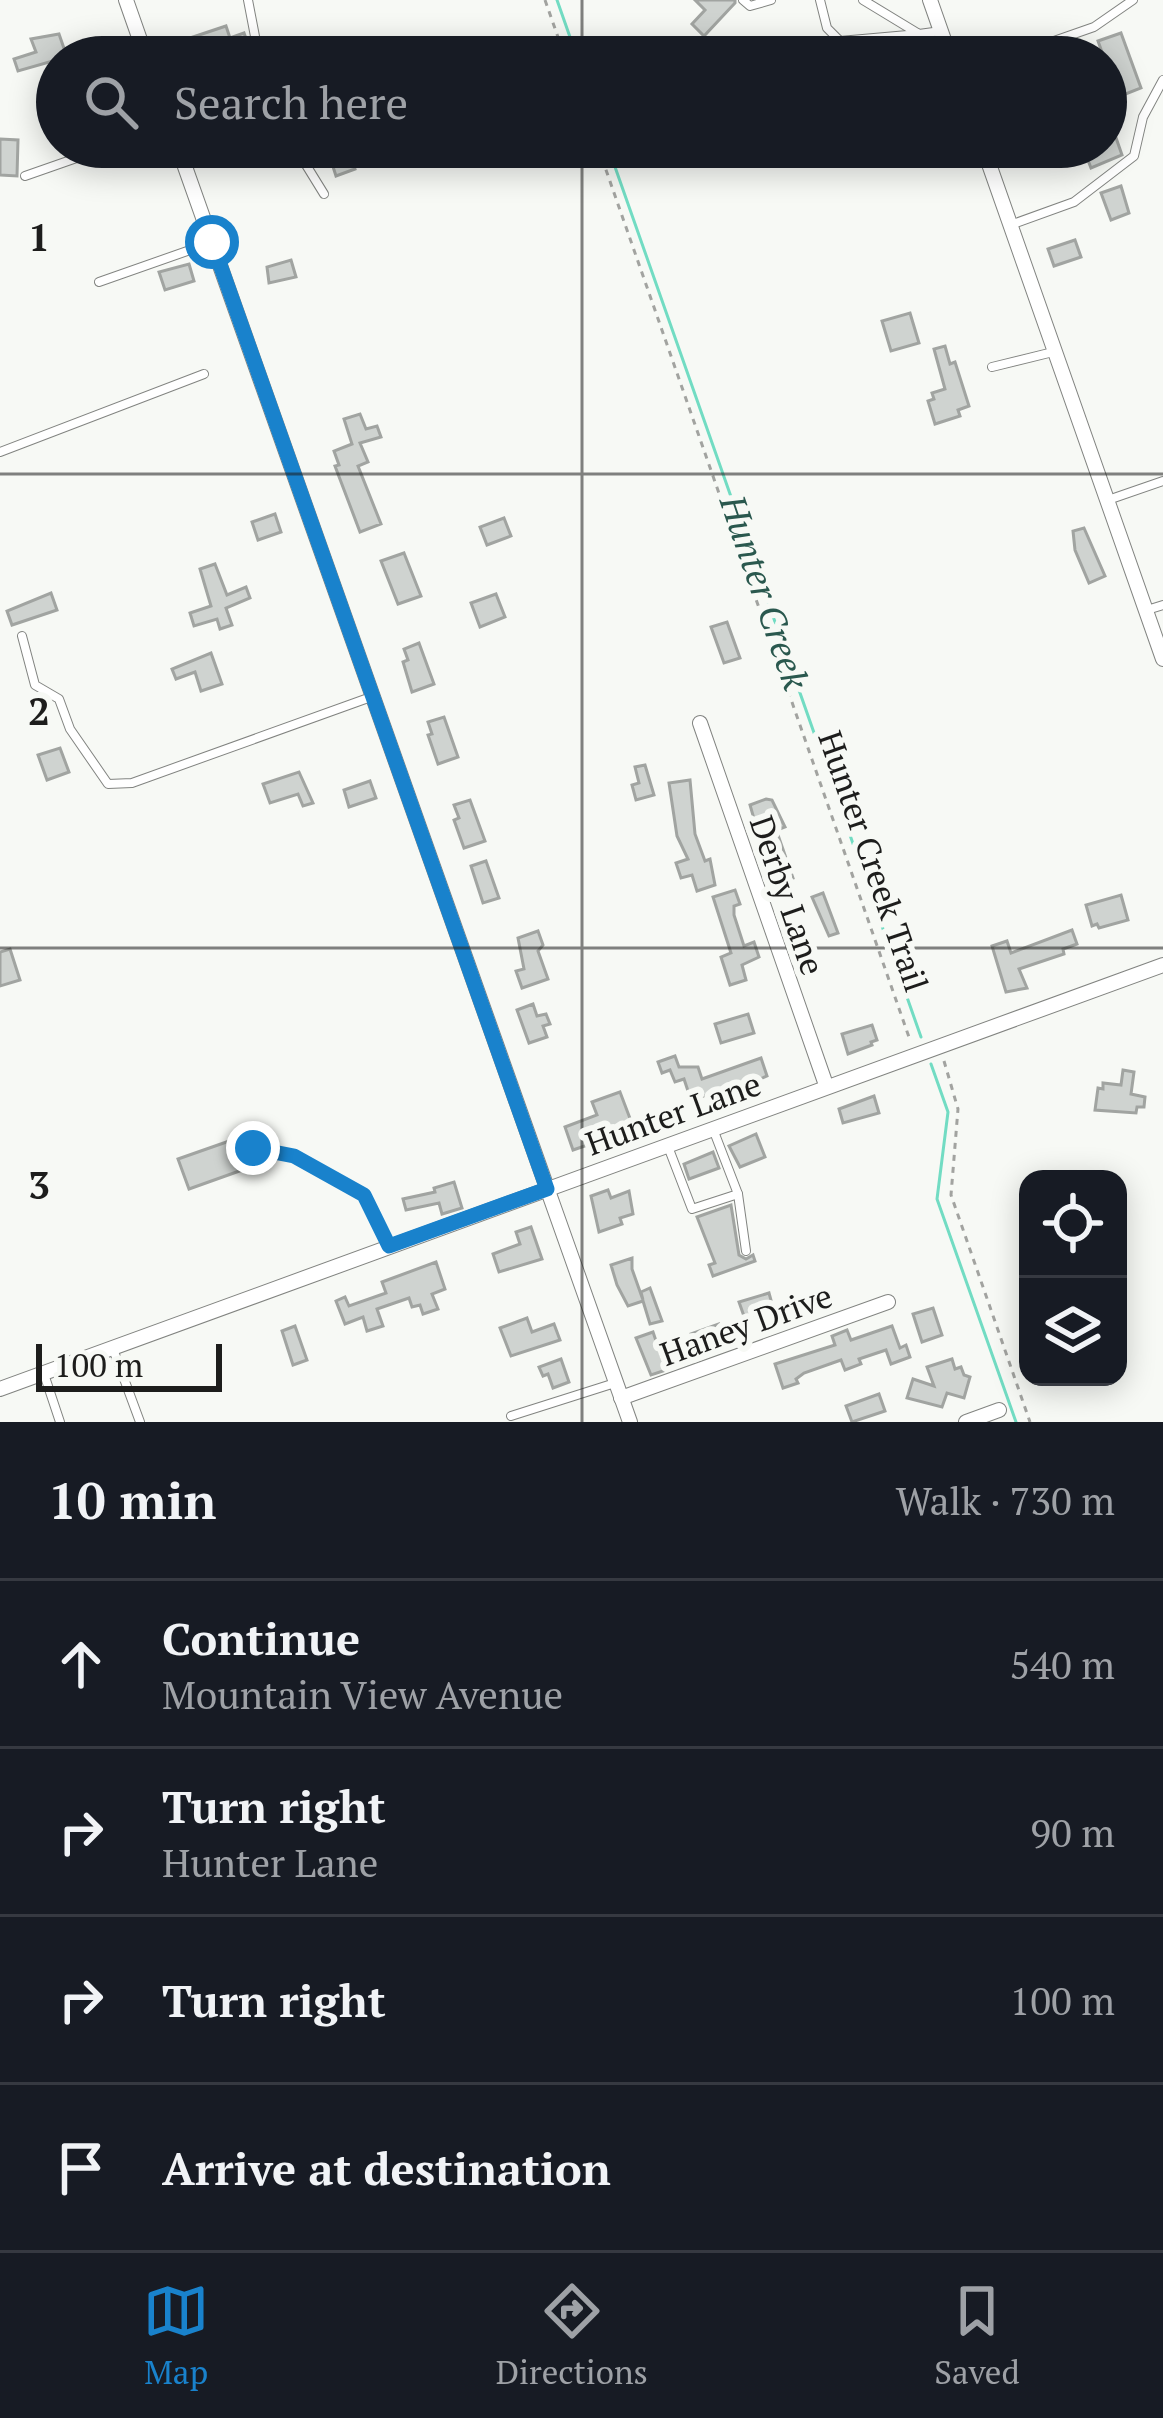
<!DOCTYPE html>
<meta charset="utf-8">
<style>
body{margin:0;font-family:"PT Serif",serif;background:#242831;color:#f1f3f6}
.controls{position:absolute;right:36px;bottom:36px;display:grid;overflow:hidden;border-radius:24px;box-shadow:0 6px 30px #0003}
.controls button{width:108px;height:108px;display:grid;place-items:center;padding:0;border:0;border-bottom:3px solid #363941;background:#171b24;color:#f1f3f6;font:60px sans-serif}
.scale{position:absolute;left:36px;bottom:30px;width:186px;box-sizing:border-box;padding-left:12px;border:6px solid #1d1d1c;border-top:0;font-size:33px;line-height:42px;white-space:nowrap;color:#1d1d1c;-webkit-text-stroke:9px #f7f9f5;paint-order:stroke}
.stop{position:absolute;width:36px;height:36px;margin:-27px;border:9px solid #1982cc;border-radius:50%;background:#fff}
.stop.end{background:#1982cc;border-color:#fff;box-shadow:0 3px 12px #0008}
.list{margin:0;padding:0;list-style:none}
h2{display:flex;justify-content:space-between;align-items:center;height:156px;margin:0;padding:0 48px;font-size:51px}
h2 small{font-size:39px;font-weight:400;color:#9ea1a6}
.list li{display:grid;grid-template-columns:78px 1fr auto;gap:36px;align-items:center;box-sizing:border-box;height:168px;padding:0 48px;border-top:3px solid #363941}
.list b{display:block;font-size:45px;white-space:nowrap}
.list p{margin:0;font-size:39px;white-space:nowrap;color:#9ea1a6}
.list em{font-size:39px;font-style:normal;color:#9ea1a6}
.icon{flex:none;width:66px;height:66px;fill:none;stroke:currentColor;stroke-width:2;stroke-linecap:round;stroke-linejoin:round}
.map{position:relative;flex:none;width:1163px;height:1422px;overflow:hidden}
.search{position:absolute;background:#171b24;box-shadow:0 6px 30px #0003;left:36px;right:36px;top:36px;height:132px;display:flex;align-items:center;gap:30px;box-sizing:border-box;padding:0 42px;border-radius:66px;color:#9ea1a6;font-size:45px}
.sheet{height:828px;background:#171b24}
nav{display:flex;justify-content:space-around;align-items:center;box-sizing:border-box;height:168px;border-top:3px solid #363941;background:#171b24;font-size:33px;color:#9ea1a6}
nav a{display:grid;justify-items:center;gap:6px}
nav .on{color:#1982cc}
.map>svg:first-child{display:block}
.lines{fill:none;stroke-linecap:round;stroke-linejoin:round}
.stream{stroke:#72dcc3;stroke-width:3}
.building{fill:#cfd3d0;stroke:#a1a4a1;stroke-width:3}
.service-casing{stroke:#828481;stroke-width:10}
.minor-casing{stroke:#828481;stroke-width:16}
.path{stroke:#a2a3a0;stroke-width:3;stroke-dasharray:6 6;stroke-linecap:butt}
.service{stroke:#fff;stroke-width:8}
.minor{stroke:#fff;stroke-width:14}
.route{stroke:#1982cc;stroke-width:15}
.grid{fill:none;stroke:#1d1d1c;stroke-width:3;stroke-opacity:0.55}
.labels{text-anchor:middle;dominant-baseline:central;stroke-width:12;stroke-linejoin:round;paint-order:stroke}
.street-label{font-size:33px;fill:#1d1d1c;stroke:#f7f9f5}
.water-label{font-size:36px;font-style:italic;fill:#2a584e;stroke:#f7f9f5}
.grid-label{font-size:39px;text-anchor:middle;font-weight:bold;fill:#1d1d1c;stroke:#f7f9f5;stroke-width:12;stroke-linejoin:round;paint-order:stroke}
</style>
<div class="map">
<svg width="1163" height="1422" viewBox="0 0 1163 1422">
<rect width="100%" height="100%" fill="#f7f9f5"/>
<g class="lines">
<g class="stream">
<path d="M557,0L577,57"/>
<path d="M608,147L921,1037"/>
<path d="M931,1064L948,1112L937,1199L1016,1422"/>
</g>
</g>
<g class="building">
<path d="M695,0H735V3L704,36L692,24L705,10Z"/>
<path d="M226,26L230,38L244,33L248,44L209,57L207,52L197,56L190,38Z"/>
<path d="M1121,33L1141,88L1118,97L1098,41Z"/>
<path d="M59,34L67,57L18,71L14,59L36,52L31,39Z"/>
<path d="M1114,132L1122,155L1091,168L1083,147H1106V135Z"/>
<path d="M0,139L18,140L17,176L0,175Z"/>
<path d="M340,147H348L355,169L336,176L328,151Z"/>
<path d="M1121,186L1129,213L1111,220L1101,193Z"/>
<path d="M1075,240L1081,257L1054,266L1048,249Z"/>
<path d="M291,260L296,277L269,283L267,267Z"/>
<path d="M189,264L194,281L165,290L159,272Z"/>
<path d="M910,313L919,343L891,351L882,321Z"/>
<path d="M945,346L950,364L955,362L969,406L958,410L960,416L935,424L928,401L934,399L932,393L945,389L934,349Z"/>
<path d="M360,414L366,429L377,426L381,437L360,443L368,462L358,466L381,524L360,532L335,466L339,465L334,451L352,444L344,419Z"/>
<path d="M275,514L281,532L258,540L252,522Z"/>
<path d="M504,518L511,536L487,545L480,527Z"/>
<path d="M1084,528L1105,576L1089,583L1075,550L1073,531Z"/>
<path d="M404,553L421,596L398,604L381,561Z"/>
<path d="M215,564L227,595L246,587L250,598L226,608L232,625L220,629L217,619L194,626L190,613L211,606L200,569Z"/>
<path d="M51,593L57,610L12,625L7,611Z"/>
<path d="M496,594L505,617L480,627L471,603Z"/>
<path d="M727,622L740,658L724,663L711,627Z"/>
<path d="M419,643L434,684L412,692L403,662L408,660L404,649Z"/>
<path d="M211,653L222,684L201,691L195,672L176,679L172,669Z"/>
<path d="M444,717L458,757L438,764L428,735L432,734L428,722Z"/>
<path d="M60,748L69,772L47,780L38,755Z"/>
<path d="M645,765L654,795L636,800L632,785L639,783L635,767Z"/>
<path d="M299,772L313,803L303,806L298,794L270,803L263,784Z"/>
<path d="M690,780L695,834L705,861L710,859L715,885L697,891L692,875L681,878L676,863L688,859L677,836L669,783Z"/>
<path d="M370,781L376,798L349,807L344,790Z"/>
<path d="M766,799L772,800L785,827L777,830L778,835L793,878L779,883L771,863L767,864L750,805Z"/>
<path d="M470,800L485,841L464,848L454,820L459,818L454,805Z"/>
<path d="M486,861L499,898L483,903L471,866Z"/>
<path d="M735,890L740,904L734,906V915L744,946L754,942L759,957L742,965L746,980L730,985L721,957L731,953L713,897Z"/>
<path d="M823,893L838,933L829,936L812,897Z"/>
<path d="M1121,895L1128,920L1099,928L1097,924L1092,926L1086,905Z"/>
<path d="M1072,930L1077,944L1063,949L1064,954L1019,969L1027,988L1006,992L992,946L1007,941L1011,953Z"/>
<path d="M538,931L543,945L538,951L548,979L522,988L516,971L524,969L518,938Z"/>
<path d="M10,949L20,980L0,986V952Z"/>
<path d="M533,1004L537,1016L546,1014L550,1024L543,1026L547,1037L529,1043L517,1010Z"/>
<path d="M748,1014L754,1033L721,1043L715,1024Z"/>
<path d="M872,1025L877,1040L871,1042L872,1045L848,1054L842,1034Z"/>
<path d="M675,1056L679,1067H698L702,1079L761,1058L767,1076L741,1087L740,1084L691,1100L684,1079L675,1082L670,1070L662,1073L658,1062Z"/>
<path d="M1123,1070L1134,1072L1131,1094L1145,1097L1144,1107H1137L1136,1113L1095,1110L1098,1088L1103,1089V1083L1121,1085Z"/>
<path d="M620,1092L634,1129L573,1150L565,1127L597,1115L592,1102Z"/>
<path d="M874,1096L879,1113L843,1123L839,1109Z"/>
<path d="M756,1134L765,1157L740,1167L729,1146Z"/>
<path d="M235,1139L245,1169L189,1189L178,1159Z"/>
<path d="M713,1152L719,1168L689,1179L684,1164Z"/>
<path d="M454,1182L462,1208L442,1214L439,1203L406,1210L403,1199L435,1192L434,1188Z"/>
<path d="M608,1190L611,1198L629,1191L633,1214L620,1218L622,1224L599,1232L591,1196Z"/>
<path d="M731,1205L739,1255L746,1259L753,1255L755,1261L713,1276L709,1265L715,1263L697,1217Z"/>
<path d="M531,1227L542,1259L499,1272L493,1254L520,1244L516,1232Z"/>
<path d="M632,1258V1269L643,1300L641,1292L650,1288L662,1321L650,1324L643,1301L628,1306L617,1285L611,1265Z"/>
<path d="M436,1262L445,1289L432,1294L438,1309L423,1314L420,1305L412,1307L409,1298L377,1309L383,1326L367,1331L363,1317L345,1324L336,1301L345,1297L349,1306L386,1293L382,1282Z"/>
<path d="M769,1293L774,1311L759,1320L754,1316L745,1319L739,1302Z"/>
<path d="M933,1308L942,1335L922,1342L913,1314Z"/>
<path d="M527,1318L532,1332L554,1324L560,1340L511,1356L500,1328Z"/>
<path d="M719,1324L725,1339L696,1349L691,1334Z"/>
<path d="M295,1326L307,1360L293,1365L282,1331Z"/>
<path d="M892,1326L900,1348L906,1345L910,1357L891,1364L886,1350L859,1359L861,1364L845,1370L841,1360L804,1373L796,1379L798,1383L783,1388L775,1364L835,1345L832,1336L847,1330L851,1340Z"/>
<path d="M653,1332L666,1370L651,1375L636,1338Z"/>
<path d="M561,1359L569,1382L553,1388L548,1374L543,1376L539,1367Z"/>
<path d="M952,1359L955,1369L961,1367L964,1375L970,1377L964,1398L947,1393L942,1407L907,1398L913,1379L934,1386L927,1367Z"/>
<path d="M879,1394L885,1411L852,1422L846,1406Z"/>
</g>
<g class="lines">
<defs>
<g id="service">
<path d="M743,0L750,6L771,0"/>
<path d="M820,0L827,28L840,41L919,34"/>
<path d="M863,0L919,34L941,31"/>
<path d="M244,57L258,52L248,0"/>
<path d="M1008,57L1094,27L1133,0"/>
<path d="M295,147L324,194"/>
<path d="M186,166L234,147"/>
<path d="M25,176L108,147"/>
<path d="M1013,224L1074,202L1134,156L1143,117L1163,80"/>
<path d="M99,282L210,243"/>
<path d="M992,367L1053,352"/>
<path d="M0,452L204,374"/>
<path d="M1108,500L1163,481"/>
<path d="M1147,610L1163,605"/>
<path d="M22,636L35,685L59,699L70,729L108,784L132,783L371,697"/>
<path d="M667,1144L692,1209L738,1194L713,1129"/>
<path d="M252,1148L294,1156L364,1195L388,1245"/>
<path d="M738,1194L746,1251"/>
<path d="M113,1349L140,1422"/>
<path d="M44,1374L60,1422"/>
<path d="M511,1416L615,1383"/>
</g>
<g id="minor">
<path d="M126,0L146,57"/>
<path d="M930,0L950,57"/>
<path d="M178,147L630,1422"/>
<path d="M983,147L1163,659"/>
<path d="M700,723L826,1085"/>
<path d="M0,1389L1163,965"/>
<path d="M621,1398L888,1302"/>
<path d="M966,1422L999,1410"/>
</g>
</defs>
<use href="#service" class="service-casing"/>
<use href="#minor" class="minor-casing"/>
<g class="path">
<path d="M545,0L565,57"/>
<path d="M598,147L910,1040"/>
<path d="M944,1061L958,1109L951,1195L1030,1422"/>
</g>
<use href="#service" class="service"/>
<use href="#minor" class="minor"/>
</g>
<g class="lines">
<path class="route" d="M212,242L547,1189L389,1246L364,1195L294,1156L253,1148"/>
</g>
<path class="grid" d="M582,0V57M582,147V1422M0,474H1163M0,948H1163"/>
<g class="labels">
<g class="street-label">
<text transform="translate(874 861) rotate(71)">Hunter Creek Trail</text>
<text transform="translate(788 895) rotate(71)">Derby Lane</text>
<text transform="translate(673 1113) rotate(-20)">Hunter Lane</text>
<text transform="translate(746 1324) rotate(-20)">Haney Drive</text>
</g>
<g class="water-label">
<text transform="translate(765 592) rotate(71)">Hunter Creek</text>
</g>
</g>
<g class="grid-label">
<text x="39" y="251">1</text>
<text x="39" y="725">2</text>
<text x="39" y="1199">3</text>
</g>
</svg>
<div class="controls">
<button><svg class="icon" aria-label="locate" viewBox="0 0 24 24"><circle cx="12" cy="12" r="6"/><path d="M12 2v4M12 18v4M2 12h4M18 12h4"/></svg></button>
<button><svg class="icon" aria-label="layers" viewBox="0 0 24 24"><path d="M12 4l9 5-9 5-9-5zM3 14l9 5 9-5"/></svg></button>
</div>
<div class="scale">100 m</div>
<div class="stop" style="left:212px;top:242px"></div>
<div class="stop end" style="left:253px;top:1148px"></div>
<div class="search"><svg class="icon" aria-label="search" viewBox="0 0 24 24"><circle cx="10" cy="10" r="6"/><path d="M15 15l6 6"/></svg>Search here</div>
</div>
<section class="sheet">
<h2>10 min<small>Walk · 730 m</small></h2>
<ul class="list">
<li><svg class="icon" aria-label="ahead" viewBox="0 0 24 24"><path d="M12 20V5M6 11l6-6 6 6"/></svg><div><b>Continue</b><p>Mountain View Avenue</p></div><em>540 m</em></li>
<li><svg class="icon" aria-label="right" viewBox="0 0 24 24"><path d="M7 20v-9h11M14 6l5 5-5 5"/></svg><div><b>Turn right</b><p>Hunter Lane</p></div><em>90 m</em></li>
<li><svg class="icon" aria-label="right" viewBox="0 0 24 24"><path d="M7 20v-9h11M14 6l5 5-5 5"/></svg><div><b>Turn right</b></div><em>100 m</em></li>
<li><svg class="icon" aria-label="arrive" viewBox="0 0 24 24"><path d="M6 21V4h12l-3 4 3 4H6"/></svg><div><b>Arrive at destination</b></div></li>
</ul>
</section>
<nav>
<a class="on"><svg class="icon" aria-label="map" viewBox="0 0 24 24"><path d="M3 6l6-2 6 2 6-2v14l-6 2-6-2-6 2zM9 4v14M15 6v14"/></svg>Map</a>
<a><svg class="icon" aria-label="directions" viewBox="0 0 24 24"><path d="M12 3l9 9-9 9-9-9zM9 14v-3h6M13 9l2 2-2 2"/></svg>Directions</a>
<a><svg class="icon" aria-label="saved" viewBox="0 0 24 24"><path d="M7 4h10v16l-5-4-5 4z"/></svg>Saved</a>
</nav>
